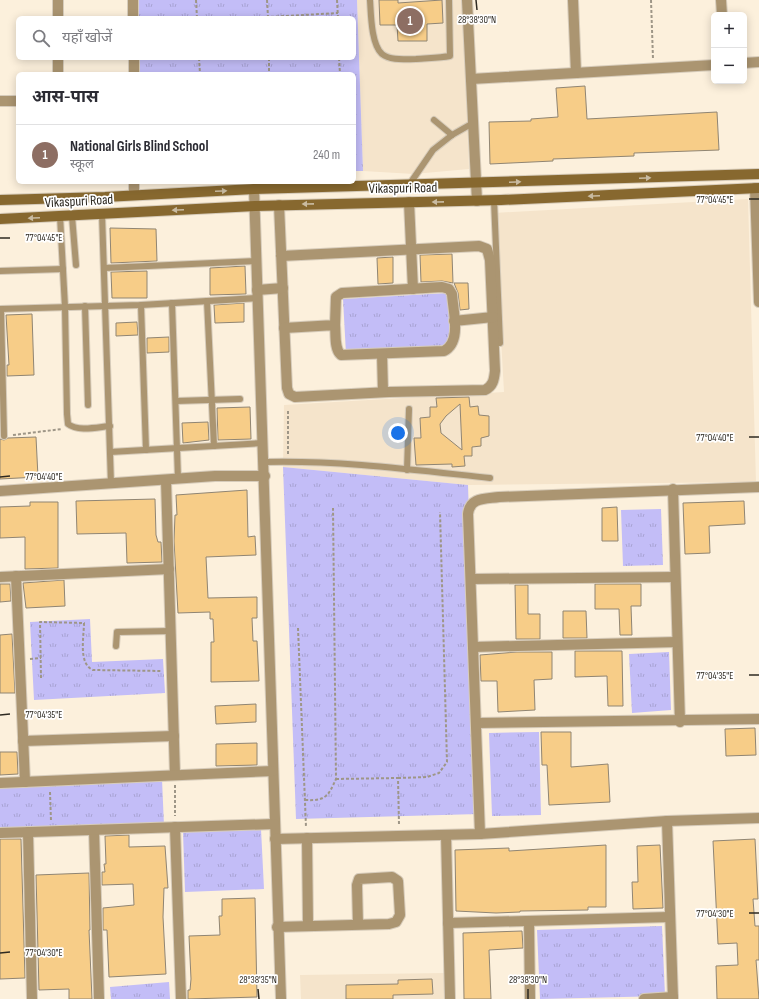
<!DOCTYPE html>
<html lang="hi">
<meta charset="utf-8">
<style>
body{margin:0;font-family:"Sofia Sans Condensed","Noto Sans Devanagari",sans-serif;background:#f7f7f7;color:#2b2b33}
.controls{position:absolute;right:12px;top:12px;display:grid;overflow:hidden;border-radius:6px;box-shadow:0 2px 10px #0003}
.controls button{width:36px;height:36px;display:grid;place-items:center;padding:0;border:0;border-bottom:1px solid #e1e1e2;background:#fff;color:#2b2b33;font:20px sans-serif}
.you{position:absolute;left:398px;top:433px;width:14px;height:14px;margin:-10px;border:3px solid #fff;border-radius:50%;background:#1a73e8;box-shadow:0 0 0 6px #1a73e833}
.badge{display:grid;place-items:center;width:26px;height:26px;border-radius:50%;background:#593ab2;color:#fff;font-size:13px;font-weight:700}
.pin{position:absolute;translate:-50% -50%;border:2px solid #fff;box-shadow:0 1px 4px #0006}
.list{margin:0;padding:0;list-style:none}
h2{display:flex;justify-content:space-between;align-items:center;height:52px;margin:0;padding:0 16px;font-size:17px}
h2 small{font-size:13px;font-weight:400;color:#7c7c81}
.list li{display:grid;grid-template-columns:26px 1fr auto;gap:12px;align-items:center;box-sizing:border-box;height:60px;padding:0 16px;border-top:1px solid #e1e1e2}
.list b{display:block;font-size:15px;white-space:nowrap}
.list p{margin:0;font-size:13px;white-space:nowrap;color:#7c7c81}
.list em{font-size:13px;font-style:normal;color:#7c7c81}
.icon{flex:none;width:22px;height:22px;fill:none;stroke:currentColor;stroke-width:2;stroke-linecap:round;stroke-linejoin:round}
.map{position:relative;flex:none;width:759px;height:999px;overflow:hidden}
.search{position:absolute;background:#fff;box-shadow:0 2px 10px #0003;left:16px;top:16px;width:340px;height:44px;display:flex;align-items:center;gap:10px;box-sizing:border-box;padding:0 14px;border-radius:6px;color:#7c7c81;font-size:15px}
.panel{position:absolute;background:#fff;box-shadow:0 2px 10px #0003;left:16px;top:72px;width:340px;height:112px;border-radius:6px}
.map>svg:first-child{display:block}
.built{fill:#f5e4cb}
.grass{fill:url(#grass-tufts)}
.building{fill:#f7cd88;stroke:#908573;fill-rule:evenodd}
.lines{fill:none;stroke-linecap:round;stroke-linejoin:round}
.lane-casing{stroke:#d7ccbb;stroke-width:8}
.street-casing{stroke:#d7ccbb;stroke-width:12}
.secondary-casing{stroke:#d7ccbb;stroke-width:12}
.path{stroke:#9e9687;stroke-width:2;stroke-dasharray:3 2;stroke-linecap:butt}
.lane{stroke:#ab9571;stroke-width:6}
.street{stroke:#ab9571;stroke-width:10}
.secondary{stroke:#87682f;stroke-width:10}
.oneway{fill:#c9bba1}
.ticks{fill:none;stroke:#2e2a22;stroke-width:1.5}
.labels{text-anchor:middle;dominant-baseline:central;stroke-width:3.5;stroke-linejoin:round;paint-order:stroke}
.street-label{font-size:14px;fill:#2e2a22;stroke:#fff}
.ticks-label{font-size:10px;text-anchor:middle;fill:#2e2a22;stroke:#fff;stroke-width:3.5;stroke-linejoin:round;paint-order:stroke}
</style>
<div class="map">
<svg width="759" height="999" viewBox="0 0 759 999">
<defs>
<pattern id="grass-tufts" width="24" height="20" patternUnits="userSpaceOnUse"><rect width="24" height="20" fill="#c3bdf7"/><path d="M3 7l-1-3M5 7V3M7 7l1-3M15 17l-1-3M17 17v-4M19 17l1-3" fill="none" stroke="#a8a3d3"/></pattern>
</defs>
<rect width="100%" height="100%" fill="#fcf0dc"/>
<g class="built">
<path d="M357,0H462L469,169L414,174L363,171Z"/>
<path d="M748,199L756,482L468,485L283,467L284,405L504,392L494,213Z"/>
<path d="M444,973L445,999H301L300,975Z"/>
</g>
<g class="grass">
<path d="M133,0H357L363,171H354V74H136L135,58H354V18H134Z"/>
<path d="M448,293L450,348L346,354L343,299Z"/>
<path d="M283,467L468,485L479,814L296,819Z"/>
<path d="M661,509L663,565L623,566L621,510Z"/>
<path d="M90,619L92,662L163,659L165,693L34,700L30,622Z"/>
<path d="M669,652L671,710L632,713L629,654Z"/>
<path d="M539,732L541,815L492,816L489,733Z"/>
<path d="M162,779L164,826L0,834V787Z"/>
<path d="M261,829L264,889L185,892L183,832Z"/>
<path d="M662,926L665,996L540,999L537,930Z"/>
<path d="M169,982L170,999H111L110,987Z"/>
</g>
<g class="building">
<path d="M379,0H398V3L442,0L443,23L427,24V41H398L397,25H380Z"/>
<path d="M585,86L587,119L717,112L719,150L634,153V156L553,159V161L490,164L489,122L531,121V119L558,117L556,88Z"/>
<path d="M110,228L156,229L157,261L111,263Z"/>
<path d="M452,254L453,283L442,281L421,282L420,255Z"/>
<path d="M393,257V283L378,284L377,258Z"/>
<path d="M245,266L246,294L210,295V268Z"/>
<path d="M147,271V298H112L111,272Z"/>
<path d="M454,283H468L469,309L460,310L458,293Z"/>
<path d="M244,303V322L215,323L214,305Z"/>
<path d="M32,314L34,375L7,376V365H9L6,315Z"/>
<path d="M137,322L138,335L116,336V323Z"/>
<path d="M169,337V352L147,353V338Z"/>
<path d="M469,397L470,407L478,406L479,415L489,416V436L481,438V446L472,447V456H464L465,466L452,467V464L416,465L414,438H421L420,418L430,417V407H437L436,398ZM460,404L462,450L441,433L440,424L446,416Z"/>
<path d="M250,407L251,439L218,440L217,408Z"/>
<path d="M208,422L209,440L183,443L182,423Z"/>
<path d="M36,437L38,477L0,479V439L4,440L8,438Z"/>
<path d="M247,490L248,537L255,536L256,555L206,557L208,598L257,597V618H252L253,641H257L259,681L211,682V642H214L213,619H210V612L178,613L174,541L175,515H177L176,495Z"/>
<path d="M155,499L156,535L158,542H161L162,562L127,563L126,533L77,534L76,501Z"/>
<path d="M744,501L745,524L709,526L710,553L685,554L683,503Z"/>
<path d="M30,502H58V568L25,569V537L0,538V507L30,506Z"/>
<path d="M617,507L618,541H602V508Z"/>
<path d="M64,580L65,606L26,608L23,583Z"/>
<path d="M0,584H10L11,601L0,602Z"/>
<path d="M595,584H641V606H631L632,635H620L619,609H595Z"/>
<path d="M515,585H528V614H540V639H516Z"/>
<path d="M563,611H586L587,638H563Z"/>
<path d="M12,634L15,693H0V635Z"/>
<path d="M575,651H622L623,706H608L607,676L575,677Z"/>
<path d="M517,652H552V679L534,680L535,710L498,712L497,681H481L480,655Z"/>
<path d="M256,704V722L216,724L215,706Z"/>
<path d="M755,728L756,755L726,756L725,729Z"/>
<path d="M541,732H571V767L608,764L610,802L549,805L547,765H542Z"/>
<path d="M257,743V765L216,766V744Z"/>
<path d="M0,752H17L18,774L0,775Z"/>
<path d="M129,835V847L165,846L168,888H164L163,917L166,974L109,977L107,930H103V908L134,905L133,884L102,885V872H105L104,864H106L105,836Z"/>
<path d="M0,839H21L25,978L0,979Z"/>
<path d="M755,839L758,899H753L755,926H759V960H756L759,999H717L716,966L738,965L737,943L718,944L713,841Z"/>
<path d="M606,845V907H588V910L520,911V912L496,913L456,911L455,850L509,848V851Z"/>
<path d="M660,845L663,908L633,909L632,882H638L637,846Z"/>
<path d="M89,873L90,930H89L92,999H69V989L39,990L36,875Z"/>
<path d="M255,898L257,997L188,999V990H190L191,979L189,936L220,935L219,916H222V899Z"/>
<path d="M522,931L523,948L489,950L491,999H464L463,933Z"/>
<path d="M432,979L433,994L393,995V999H346V985L398,984V980Z"/>
</g>
<g class="lines">
<defs>
<g id="lane">
<path d="M370,0C371,14 371,44 382,54C391,61 405,59 416,59C427,58 439,58 450,56L449,0"/>
<path d="M434,120L452,135"/>
<path d="M409,185L433,150L452,135L473,123"/>
<path d="M494,200L500,343"/>
<path d="M102,214L111,484"/>
<path d="M60,216L65,307L67,414L68,424C78,432 98,427 110,426"/>
<path d="M72,216L76,265"/>
<path d="M105,268L257,261"/>
<path d="M0,271L63,269"/>
<path d="M207,301L214,446"/>
<path d="M172,303L178,479"/>
<path d="M141,305L146,450"/>
<path d="M85,306L88,405"/>
<path d="M0,309L141,305L258,298"/>
<path d="M1,309L4,436"/>
<path d="M176,401L240,399"/>
<path d="M110,452L263,443"/>
<path d="M264,462C339,460 415,470 490,478"/>
<path d="M407,470L409,409"/>
<path d="M116,646L117,632L171,631"/>
</g>
<g id="street">
<path d="M133,0V18"/>
<path d="M467,0L477,201"/>
<path d="M573,0L576,73"/>
<path d="M721,0L722,15"/>
<path d="M58,18V0"/>
<path d="M134,58V74"/>
<path d="M744,63L759,62"/>
<path d="M58,74V58"/>
<path d="M471,79L714,65"/>
<path d="M0,101H18"/>
<path d="M755,188L759,302"/>
<path d="M254,189L281,999"/>
<path d="M134,194V182"/>
<path d="M409,202L413,289"/>
<path d="M279,205L287,388L289,394L295,397L389,392L485,390C493,386 494,380 495,371L490,260L487,249L479,246L281,256"/>
<path d="M257,290L283,288"/>
<path d="M454,321L493,317"/>
<path d="M284,328L335,325C336,334 334,349 341,355L444,351C462,342 453,311 452,294L449,289L442,287L342,293L336,297L335,325"/>
<path d="M382,354L383,392"/>
<path d="M166,480L175,775"/>
<path d="M673,489L680,722"/>
<path d="M0,491L215,476H265"/>
<path d="M16,576L25,782"/>
<path d="M0,577L169,569"/>
<path d="M471,579L675,577"/>
<path d="M473,647L677,642"/>
<path d="M476,723L759,719"/>
<path d="M23,741L174,736"/>
<path d="M0,783L273,771"/>
<path d="M667,821L673,999"/>
<path d="M175,827L181,999"/>
<path d="M94,830L99,999"/>
<path d="M28,832L32,999"/>
<path d="M0,833L274,824"/>
<path d="M480,834L468,514C470,497 485,499 499,497L759,487"/>
<path d="M446,835L450,999"/>
<path d="M307,838L308,926"/>
<path d="M275,839L480,834L667,821L759,818"/>
<path d="M529,921L530,999"/>
<path d="M448,923L670,917"/>
<path d="M277,927L389,924L396,922L400,915L398,881L392,877L359,879L357,885L358,925"/>
<path d="M644,999L673,997"/>
</g>
<g id="secondary">
<path d="M0,200L105,197L254,189L759,174"/>
<path d="M0,219L255,206L501,200L759,188"/>
</g>
</defs>
<use href="#lane" class="lane-casing"/>
<use href="#street" class="street-casing"/>
<use href="#secondary" class="secondary-casing"/>
<g class="path">
<path d="M196,0L197,18"/>
<path d="M267,0L268,17"/>
<path d="M337,0L338,18"/>
<path d="M651,0L653,59"/>
<path d="M251,18L338,13"/>
<path d="M199,58L200,74"/>
<path d="M269,58V74"/>
<path d="M339,58L340,74"/>
<path d="M288,411V454"/>
<path d="M13,435L62,429"/>
<path d="M298,628L306,827"/>
<path d="M30,659L41,658"/>
<path d="M41,678L40,622L84,623C84,636 78,664 93,670L161,671"/>
<path d="M398,778L427,777L439,773L447,762L440,512"/>
<path d="M336,779L398,778L399,825"/>
<path d="M175,785V816"/>
<path d="M50,792L51,821"/>
<path d="M305,800C325,801 328,797 336,779L333,508"/>
</g>
<use href="#lane" class="lane"/>
<use href="#street" class="street"/>
<use href="#secondary" class="secondary"/>
</g>
<defs><path id="oneway-solid" d="M-6-.8H1V-3.2L6.5 0L1 3.2V.8H-6Z"/></defs>
<g class="oneway">
<use href="#oneway-solid" transform="translate(645 178) rotate(-2)"/>
<use href="#oneway-solid" transform="translate(515 182) rotate(-2)"/>
<use href="#oneway-solid" transform="translate(221 191) rotate(-3)"/>
<use href="#oneway-solid" transform="translate(594 196) rotate(177)"/>
<use href="#oneway-solid" transform="translate(438 202) rotate(179)"/>
<use href="#oneway-solid" transform="translate(308 204) rotate(179)"/>
<use href="#oneway-solid" transform="translate(178 210) rotate(177)"/>
<use href="#oneway-solid" transform="translate(34 218) rotate(177)"/>
</g>
<path class="ticks" d="M476,0L477,10M749,199H759M0,238H10M749,437H759M0,477L10,476M749,675H759M0,715L10,714M749,913H759M0,953L10,952M258,989L259,999M528,989V999"/>
<g class="labels">
<g class="street-label">
<text transform="translate(403 188) rotate(-1)">Vikaspuri Road</text>
<text transform="translate(79 201) rotate(-3)">Vikaspuri Road</text>
</g>
</g>
<g class="ticks-label">
<text x="477" y="23">28°38'30"N</text>
<text x="715" y="203">77°04'45"E</text>
<text x="44" y="241">77°04'45"E</text>
<text x="715" y="441">77°04'40"E</text>
<text x="44" y="480">77°04'40"E</text>
<text x="715" y="679">77°04'35"E</text>
<text x="44" y="718">77°04'35"E</text>
<text x="715" y="917">77°04'30"E</text>
<text x="44" y="956">77°04'30"E</text>
<text x="258" y="983">28°38'35"N</text>
<text x="528" y="983">28°38'30"N</text>
</g>
</svg>
<div class="controls">
<button>+</button>
<button>−</button>
</div>
<div class="you"></div>
<div class="pin badge" style="left:410px;top:21px;background:#8d6e63">1</div>
<div class="search"><svg class="icon" aria-label="search" viewBox="0 0 24 24"><circle cx="10" cy="10" r="6"/><path d="M15 15l6 6"/></svg>यहाँ खोजें</div>
<section class="panel">
<h2>आस-पास<small></small></h2>
<ul class="list">
<li><span class="badge" style="background:#8d6e63">1</span><div><b>National Girls Blind School</b><p>स्कूल</p></div><em>240 m</em></li>
</ul>
</section>
</div>
